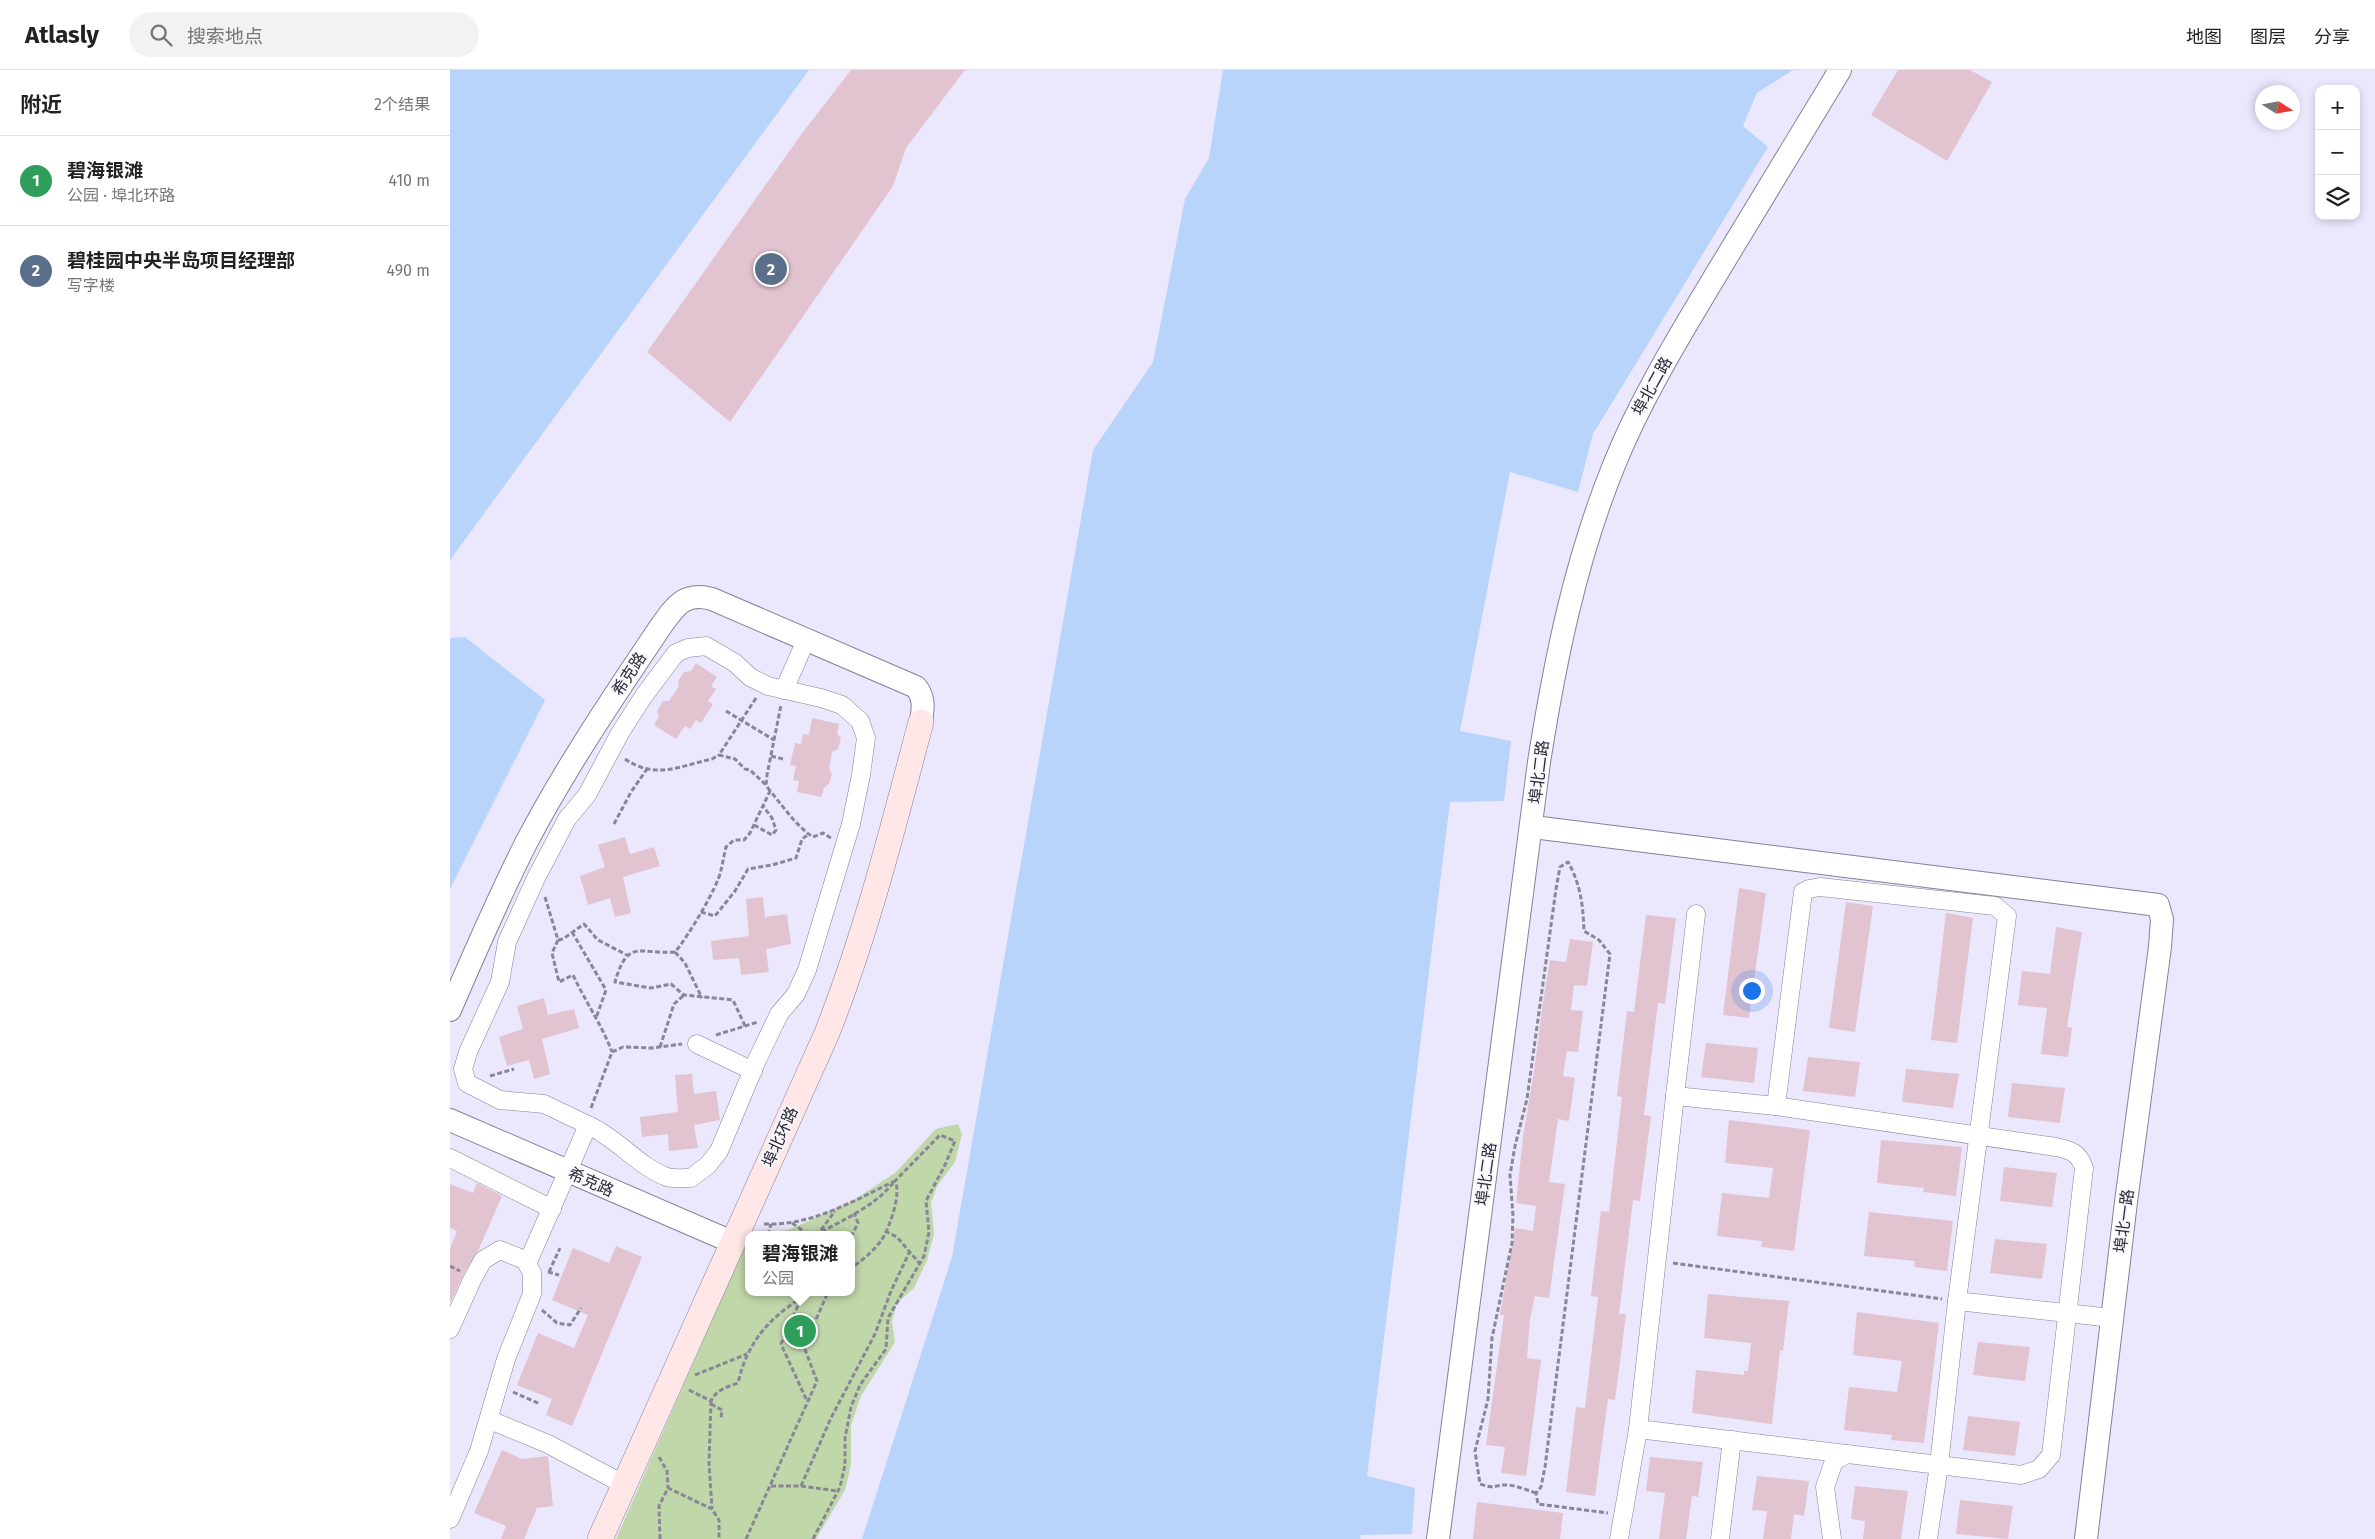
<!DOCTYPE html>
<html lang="zh">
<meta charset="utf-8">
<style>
body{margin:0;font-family:"Fira Sans","Noto Sans SC",sans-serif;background:#f2f2f2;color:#222}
.controls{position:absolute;right:15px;top:15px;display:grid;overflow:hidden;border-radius:10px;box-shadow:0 2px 8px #0003}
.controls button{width:45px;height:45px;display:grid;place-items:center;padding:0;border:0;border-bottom:1px solid #e0e0e0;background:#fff;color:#222;font:25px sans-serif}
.compass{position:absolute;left:1805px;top:15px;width:45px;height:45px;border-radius:50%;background:#fff;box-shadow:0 2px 8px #0003;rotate:101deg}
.you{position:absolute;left:1301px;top:920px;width:18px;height:18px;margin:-12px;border:4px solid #fff;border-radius:50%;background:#1a73e8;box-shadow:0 0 0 8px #1a73e833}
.badge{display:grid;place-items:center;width:32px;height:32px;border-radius:50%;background:#111827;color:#fff;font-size:16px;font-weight:700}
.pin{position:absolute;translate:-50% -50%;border:2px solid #fff;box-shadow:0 1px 5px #0006}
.popup{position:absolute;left:295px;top:1161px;width:110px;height:65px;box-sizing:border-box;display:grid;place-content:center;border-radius:10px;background:#fff;filter:drop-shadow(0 1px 4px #0005);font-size:16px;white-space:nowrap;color:#767676}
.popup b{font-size:19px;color:#222}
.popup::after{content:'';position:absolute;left:50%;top:100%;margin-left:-10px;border:10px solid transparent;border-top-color:#fff}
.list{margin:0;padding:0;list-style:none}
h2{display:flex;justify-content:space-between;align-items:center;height:65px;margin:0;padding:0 20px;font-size:21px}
h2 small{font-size:16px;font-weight:400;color:#767676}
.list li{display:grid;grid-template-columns:32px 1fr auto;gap:15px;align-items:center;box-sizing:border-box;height:90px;padding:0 20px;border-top:1px solid #e0e0e0}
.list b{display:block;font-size:19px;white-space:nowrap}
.list p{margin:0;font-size:16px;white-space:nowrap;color:#767676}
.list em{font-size:16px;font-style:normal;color:#767676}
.icon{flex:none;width:28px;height:28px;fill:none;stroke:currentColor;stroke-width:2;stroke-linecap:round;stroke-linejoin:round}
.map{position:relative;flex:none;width:1925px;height:1469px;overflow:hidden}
header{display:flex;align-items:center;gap:30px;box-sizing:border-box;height:70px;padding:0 25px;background:#fff;border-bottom:1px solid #e0e0e0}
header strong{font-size:24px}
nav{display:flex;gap:28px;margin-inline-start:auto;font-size:18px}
.search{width:350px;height:45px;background:#f2f2f2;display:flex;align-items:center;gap:12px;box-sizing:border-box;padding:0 18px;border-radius:28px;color:#767676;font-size:19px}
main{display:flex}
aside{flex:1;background:#fff}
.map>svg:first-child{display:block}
.green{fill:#c0d7aa}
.water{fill:#b8d4fb}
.building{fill:#e2c4d1}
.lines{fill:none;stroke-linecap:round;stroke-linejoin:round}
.minor-casing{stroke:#858099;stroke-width:19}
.tertiary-casing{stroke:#858099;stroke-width:24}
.secondary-casing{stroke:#858099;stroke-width:26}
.path{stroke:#898696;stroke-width:3;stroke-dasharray:5 2.5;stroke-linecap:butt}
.minor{stroke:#fff;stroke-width:18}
.tertiary{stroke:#fff;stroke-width:22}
.secondary{stroke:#fee7e6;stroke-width:25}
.labels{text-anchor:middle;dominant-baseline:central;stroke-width:4;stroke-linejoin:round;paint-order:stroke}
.street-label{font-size:16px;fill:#2b2934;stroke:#f8f7fc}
</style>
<header>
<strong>Atlasly</strong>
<div class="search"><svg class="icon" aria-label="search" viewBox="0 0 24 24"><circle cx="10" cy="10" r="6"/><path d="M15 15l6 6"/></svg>搜索地点</div>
<nav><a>地图</a><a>图层</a><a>分享</a></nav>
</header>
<main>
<aside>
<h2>附近<small>2个结果</small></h2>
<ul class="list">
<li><span class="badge" style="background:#2e9e5b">1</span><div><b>碧海银滩</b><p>公园 · 埠北环路</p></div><em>410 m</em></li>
<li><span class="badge" style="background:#5c6f8a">2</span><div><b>碧桂园中央半岛项目经理部</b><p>写字楼</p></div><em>490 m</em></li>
</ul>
</aside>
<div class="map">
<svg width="1925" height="1469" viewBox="0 0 1925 1469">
<rect width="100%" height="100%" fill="#ebe7fd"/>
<path class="green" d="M508,1054L512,1064L505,1092L487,1116L481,1133L484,1164L477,1190L464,1218L447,1233L442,1251L445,1272L411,1326L401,1355V1395L395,1420L366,1469H166L253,1271L296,1165L299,1166V1222H401V1165H317L341,1159L404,1130L445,1103L486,1059Z"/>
<g class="water">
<path d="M0,0H359L0,490Z"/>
<path d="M773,0H1343L1307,23L1293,56L1318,77L1143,364L1128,422L1060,402L1010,661L1061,671L1054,731L1000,732L917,1406L965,1418L962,1464L911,1465L910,1469H412L502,1187L643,380L703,292L735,129L759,88Z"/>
<path d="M15,567L95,630L0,819V568Z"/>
</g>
<g class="building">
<path d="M401,0H515L456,78L443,116L280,352L197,282L353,62Z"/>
<path d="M1448,0H1520L1542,12L1497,91L1421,45Z"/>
<path d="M246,593L267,607L261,616L266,619L258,631L263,634L251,653L246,650L240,659L235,656L226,669L204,655L209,646L207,641L213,631H219L229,616L228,611L234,602L241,601Z"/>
<path d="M362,648L389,654L387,664L391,668L388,679L382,682L379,699L382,704L379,714L374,718L371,727L347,722L349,711L343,710L346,696L340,695L345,673L351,674L353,664L359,665Z"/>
<path d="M175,767L180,784L204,777L210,796L173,807L181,843L165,847L160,828L138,835L130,806L155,797L148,775Z"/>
<path d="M1289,818L1316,823L1299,948L1273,945Z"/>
<path d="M313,827L315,847L337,844L341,874L316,879L319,902L291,905L289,888L263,890L261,871L299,866L296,829Z"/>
<path d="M1396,832L1423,836L1405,962L1379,958Z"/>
<path d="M1496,843L1523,848L1507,973L1481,970Z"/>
<path d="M1196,845L1226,848L1215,934L1208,933L1194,1045L1201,1046L1190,1131L1183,1130L1169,1244H1176L1165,1330L1158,1329L1145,1426L1116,1422L1126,1337L1135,1338L1148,1227L1141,1226L1151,1141L1159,1142L1172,1027L1167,1026L1177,941L1184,942Z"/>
<path d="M1606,857L1632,862L1617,957L1622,958L1618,987L1591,984L1597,938L1568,935L1572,901L1600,904Z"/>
<path d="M1120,869L1143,872L1137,916L1124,915L1121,940L1133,941L1128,982L1117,981L1113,1006L1125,1008L1119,1051L1108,1049L1099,1112L1115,1114L1099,1228L1085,1226L1080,1249L1077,1288L1091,1290L1076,1406L1051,1403L1055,1377L1036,1375L1054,1245H1050L1065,1158L1083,1161L1086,1136L1066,1133L1073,1067L1084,1001L1093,932L1100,890L1116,892Z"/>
<path d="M94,928L98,945L124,939L129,958L92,969L100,1004L84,1009L79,990L57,996L49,967L73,959L67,936Z"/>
<path d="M1256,973L1308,978L1304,1013L1251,1007Z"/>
<path d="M1358,987L1410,992L1405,1027L1353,1021Z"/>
<path d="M1456,999L1509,1004L1503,1038L1452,1032Z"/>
<path d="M242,1004L244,1024L266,1021L270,1050L244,1055L248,1078L219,1081L218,1064L192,1067L190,1047L228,1042L225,1005Z"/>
<path d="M1562,1013L1615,1018L1610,1053L1558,1047Z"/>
<path d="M1279,1050L1360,1060L1344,1181L1311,1177L1312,1171L1267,1166L1272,1123L1319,1128L1323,1098L1275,1093Z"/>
<path d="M1431,1070L1512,1077L1506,1126L1473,1122L1474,1118L1427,1113Z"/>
<path d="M1554,1097L1607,1103L1602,1137L1550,1131Z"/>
<path d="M27,1113L52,1126L28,1181L13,1205L0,1233V1178L7,1161L0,1158V1114L23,1123Z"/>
<path d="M1419,1142L1503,1151L1497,1201L1464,1197L1465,1191L1414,1186Z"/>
<path d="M1545,1169L1597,1174L1592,1209L1540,1203Z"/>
<path d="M166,1176L192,1187L122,1356L96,1345L102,1329L67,1315L88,1263L124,1278L138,1245L102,1230L123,1178L159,1193Z"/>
<path d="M1258,1224L1339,1231L1333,1281L1330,1280L1322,1354L1242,1343L1246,1300L1294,1305V1301H1298L1301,1273L1254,1268Z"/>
<path d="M1407,1242L1489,1253L1474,1373L1441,1370L1442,1365L1394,1360L1399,1317L1447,1322L1452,1291L1403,1285Z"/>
<path d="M1528,1272L1580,1277L1575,1311L1523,1305Z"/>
<path d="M1518,1346L1570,1352L1565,1386L1513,1380Z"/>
<path d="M52,1380L72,1389L98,1386L103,1436L87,1438L74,1469H51L56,1456L24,1443Z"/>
<path d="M1200,1387L1253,1392L1248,1427L1242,1426L1236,1469H1209L1215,1423L1196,1421Z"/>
<path d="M1307,1406L1359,1411L1354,1446L1344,1444L1341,1469H1313L1317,1441L1302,1440Z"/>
<path d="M1405,1416L1458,1421L1451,1469H1413L1415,1451L1401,1449Z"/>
<path d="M1510,1430L1563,1436L1558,1469L1506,1464Z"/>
<path d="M1027,1432L1113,1443L1110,1469H1023Z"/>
</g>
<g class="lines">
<defs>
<g id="minor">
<path d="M334,620L356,570"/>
<path d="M247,974L303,1001"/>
<path d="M1225,1026L1246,844"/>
<path d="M1326,1036L1353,822L1359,819L1370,817L1545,836L1557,846L1507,1231L1662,1248"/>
<path d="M0,1088L102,1139"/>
<path d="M77,1194L138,1055C167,1068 188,1096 217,1107C224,1109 234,1108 241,1108L258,1095L269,1081L307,990L329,944L346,924L357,900L401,754L411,705L416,668L410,651L392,635L371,628L318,616L300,607L285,593L256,576L238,578L226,583L193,627L170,663L137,725L117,749L86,808L57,872L50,912L18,982L13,999L17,1013L50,1030L94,1034L138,1055"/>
<path d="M0,1259L22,1210L33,1190L50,1180L75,1190L82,1203V1224L56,1289L29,1381L0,1449"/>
<path d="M40,1350L98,1374L175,1415"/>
<path d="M1169,1469L1188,1359"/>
<path d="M1270,1469L1282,1370"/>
<path d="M1382,1469L1375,1417L1384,1391L1397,1384"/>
<path d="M1478,1469L1489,1395L1571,1405L1589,1399L1601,1385L1634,1098C1629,1083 1621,1080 1606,1077L1326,1036L1225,1026L1188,1359L1489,1395L1507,1231"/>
</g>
<g id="tertiary">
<path d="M1083,757L1708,835L1712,849L1710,877L1676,1132L1636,1469"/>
<path d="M0,940C24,884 48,829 75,775C114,700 162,629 209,559C224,538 233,521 262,529L466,617C475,628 473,639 471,652"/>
<path d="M0,1050L282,1172"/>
<path d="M988,1469L1089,692C1105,591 1125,491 1164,395C1191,328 1230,265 1267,203C1308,135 1349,68 1390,0"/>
</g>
<path id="secondary" d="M150,1469L377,963C417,862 443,757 471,652"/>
</defs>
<use href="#minor" class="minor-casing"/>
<use href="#tertiary" class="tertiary-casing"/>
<use href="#secondary" class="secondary-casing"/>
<g class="path">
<path d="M306,628L269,685L285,689L295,699L300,700L316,715"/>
<path d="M276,641L324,670"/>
<path d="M321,686L333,689"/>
<path d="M175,689C206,710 229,696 262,689L269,685"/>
<path d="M320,721L316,715L317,705L331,635"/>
<path d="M164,754L181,722L197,699"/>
<path d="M304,755L322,765L326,760L322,748L313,736"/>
<path d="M95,827L108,870L113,869L134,854L148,870L177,885"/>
<path d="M251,842L265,846L285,821L298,799L322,795L346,788L352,769L359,764"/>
<path d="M122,862L156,920L146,948"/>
<path d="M108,870L102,883L109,912L123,905C135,931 152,955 162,982"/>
<path d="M225,882L235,893L252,928"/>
<path d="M295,956L283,930L234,925L221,914L201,918L165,912C178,867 190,885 225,882C237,868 268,817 271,800C273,792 274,785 276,777L284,770H294L300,763L320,721C334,737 345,755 363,767L373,763L381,768"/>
<path d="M266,965L308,952"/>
<path d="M210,977L224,934L234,925"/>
<path d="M40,1006L64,999"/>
<path d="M141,1038L162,982L173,977L202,978L232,974"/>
<path d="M342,1153L359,1165"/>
<path d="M314,1154C362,1156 403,1131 445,1111"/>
<path d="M371,1160L385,1141"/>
<path d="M435,1161L447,1167L470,1194"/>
<path d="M318,1165L321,1154"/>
<path d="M365,1165C391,1151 424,1137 443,1113"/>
<path d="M401,1167L408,1153L404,1143"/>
<path d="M1223,1193L1492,1229"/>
<path d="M0,1196L10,1201"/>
<path d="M98,1202L109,1205"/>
<path d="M99,1202L110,1178"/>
<path d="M354,1222L331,1274L357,1331"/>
<path d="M92,1240L107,1253L120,1255L131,1238"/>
<path d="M245,1305L297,1284"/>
<path d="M239,1320L261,1331C266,1320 277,1317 288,1313C298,1269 322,1245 361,1222"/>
<path d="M63,1322L90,1334"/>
<path d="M261,1331L259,1393L262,1439"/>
<path d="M261,1334L272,1340L271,1348"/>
<path d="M209,1387L217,1401L218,1418"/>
<path d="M321,1416H351L381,1348L425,1264L441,1221L460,1181"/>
<path d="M351,1416L387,1421"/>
<path d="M1086,1423C1077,1420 1068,1416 1058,1415C1045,1414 1047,1420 1030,1414L1025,1381L1038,1329L1042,1268L1062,1173L1063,1146L1060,1105L1065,1076L1077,1029L1106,819L1110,797L1118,792C1131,815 1133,836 1134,861L1149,870L1160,884L1095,1397L1091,1417L1086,1423L1088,1434L1158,1443"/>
<path d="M210,1469L209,1436L218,1418L262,1439L269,1450V1469"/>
<path d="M296,1469L367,1311L354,1277L378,1222"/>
<path d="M363,1469L390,1417L395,1395V1368L401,1337L410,1315L436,1279L438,1248L474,1186L479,1162L476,1131L495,1095L505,1071L490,1065L445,1111C452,1124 439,1159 431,1171C423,1181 412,1191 401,1198"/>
</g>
<use href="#minor" class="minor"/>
<use href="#tertiary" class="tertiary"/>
<use href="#secondary" class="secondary"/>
</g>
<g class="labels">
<g class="street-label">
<text transform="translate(1202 316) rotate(-61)">埠北二路</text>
<text transform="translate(179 604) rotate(-57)">希克路</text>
<text transform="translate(1089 702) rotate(-83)">埠北二路</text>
<text transform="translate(330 1067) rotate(-66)">埠北环路</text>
<text transform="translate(1036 1104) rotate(-82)">埠北二路</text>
<text transform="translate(141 1112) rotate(24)">希克路</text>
<text transform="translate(1674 1151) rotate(-83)">埠北一路</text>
</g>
</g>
</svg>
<div class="controls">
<button>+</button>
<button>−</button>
<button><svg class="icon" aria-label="layers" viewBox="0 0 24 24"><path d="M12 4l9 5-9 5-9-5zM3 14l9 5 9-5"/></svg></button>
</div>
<svg class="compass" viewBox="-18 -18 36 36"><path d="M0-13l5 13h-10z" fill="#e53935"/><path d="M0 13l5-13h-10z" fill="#767676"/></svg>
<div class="you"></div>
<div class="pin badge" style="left:350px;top:1261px;background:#2e9e5b">1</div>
<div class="popup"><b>碧海银滩</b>公园</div>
<div class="pin badge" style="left:321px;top:199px;background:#5c6f8a">2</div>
</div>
</main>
